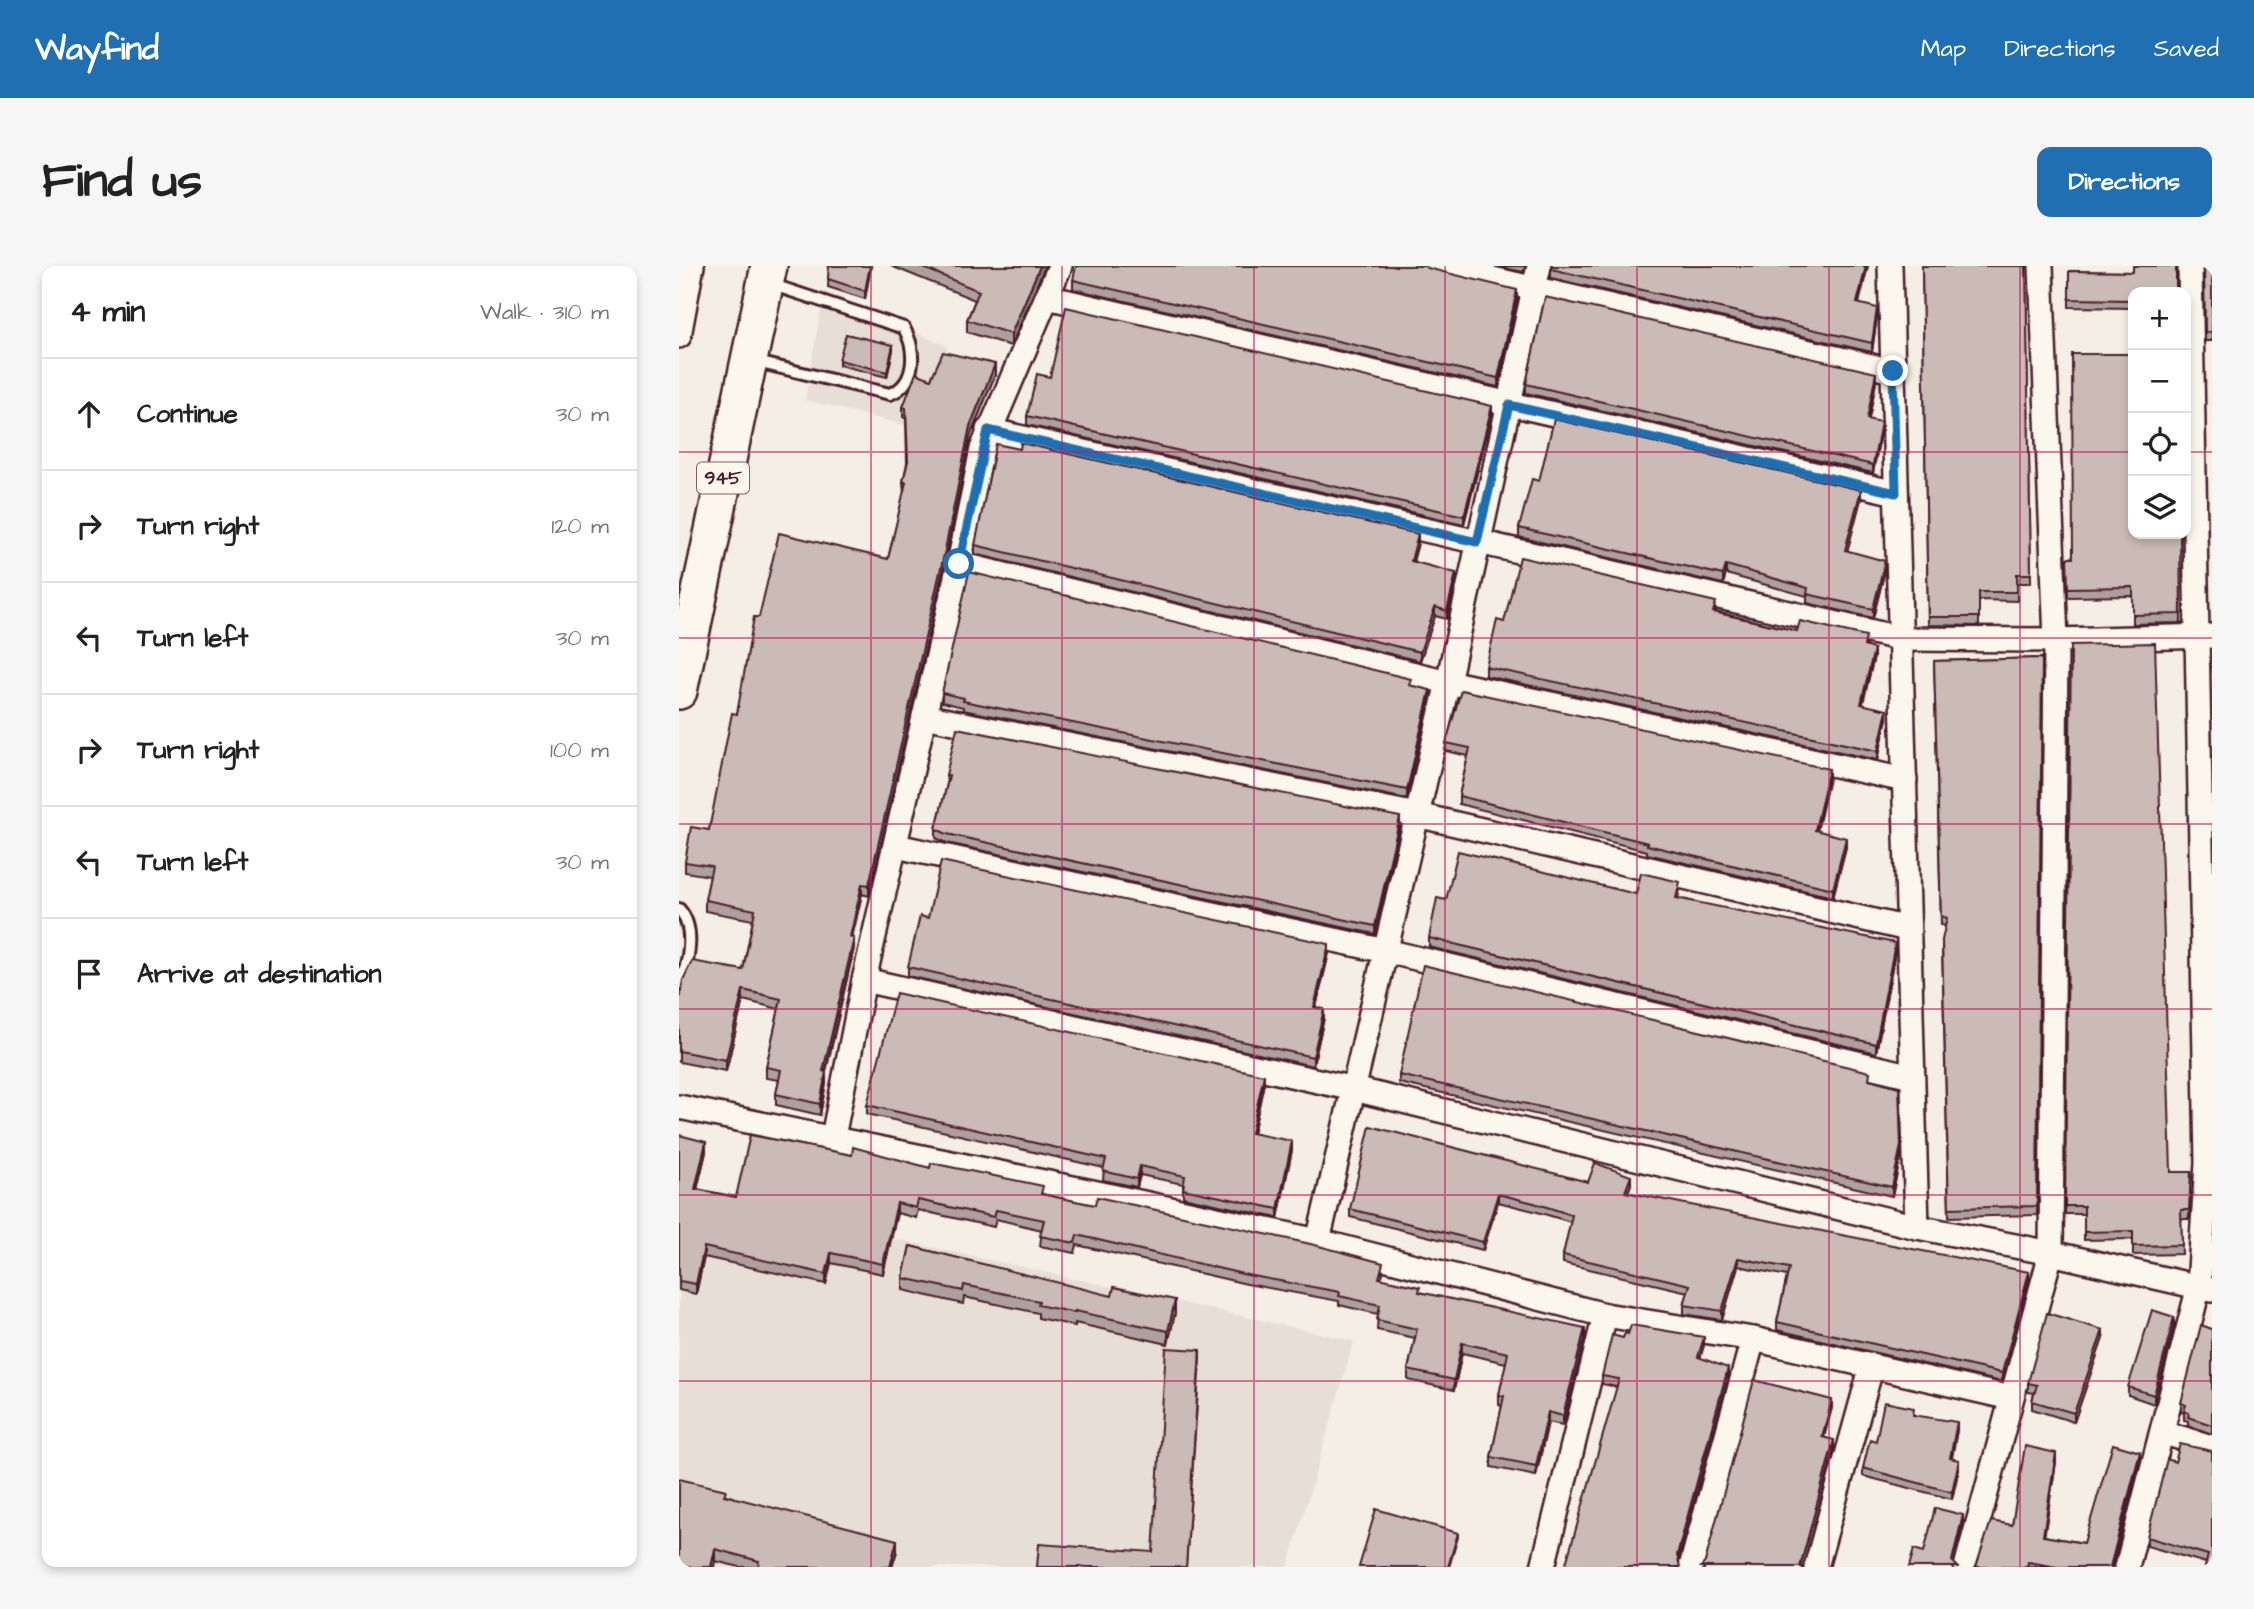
<!DOCTYPE html>
<meta charset="utf-8">
<style>
body{margin:0;font-family:"Architects Daughter",sans-serif;background:#f6f6f6;color:#222}
.controls{position:absolute;right:21px;top:21px;display:grid;overflow:hidden;border-radius:14px;box-shadow:0 4px 10px #0003}
.controls button{width:63px;height:63px;display:grid;place-items:center;padding:0;border:0;border-bottom:2px solid #e0e0e0;background:#fff;color:#222;font:35px sans-serif}
.stop{position:absolute;width:21px;height:21px;margin:-16px;border:5px solid #1f6fb2;border-radius:50%;background:#fff}
.stop.end{background:#1f6fb2;border-color:#fff;box-shadow:0 2px 7px #0008}
.list{margin:0;padding:0;list-style:none}
h2{display:flex;justify-content:space-between;align-items:center;height:91px;margin:0;padding:0 28px;font-size:30px}
h2 small{font-size:23px;font-weight:400;color:#767676}
.list li{display:grid;grid-template-columns:46px 1fr auto;gap:21px;align-items:center;box-sizing:border-box;height:112px;padding:0 28px;border-top:2px solid #e0e0e0}
.list b{display:block;font-size:26px;white-space:nowrap}
.list em{font-size:23px;font-style:normal;color:#767676}
.icon{flex:none;width:38px;height:38px;fill:none;stroke:currentColor;stroke-width:2;stroke-linecap:round;stroke-linejoin:round}
.map{position:relative;flex:none;width:1533px;height:1301px;overflow:hidden;border-radius:14px}
header{display:flex;align-items:center;gap:42px;box-sizing:border-box;height:98px;padding:0 35px;background:#1f6fb2;color:#fff}
header strong{font-size:33px}
nav{display:flex;gap:38px;margin-inline-start:auto;font-size:24px}
.intro{display:flex;align-items:center;justify-content:space-between;box-sizing:border-box;height:168px;padding:0 42px}
h1{margin:0;font-size:49px}
.button{padding:18px 32px;border-radius:14px;background:#1f6fb2;color:#fff;font-size:24px;font-weight:700}
main{display:flex;gap:42px;padding:0 42px}
aside{flex:1;background:#fff;border-radius:14px;box-shadow:0 4px 10px #0003}
.map>svg:first-child{display:block}
.built{fill:#e7dfd6}
.lines{fill:none;stroke-linecap:round;stroke-linejoin:round}
.lane-casing{stroke:#4a1f2b;stroke-width:16}
.street-casing{stroke:#4a1f2b;stroke-width:28}
.primary-casing{stroke:#4a1f2b;stroke-width:40}
.lane{stroke:#fbf7ec;stroke-width:10}
.street{stroke:#fbf7ec;stroke-width:23}
.primary{stroke:#fbf7ec;stroke-width:35}
.wall{fill:#aea19d;stroke:#4a1f2b;stroke-width:2}
.shaded-wall{fill:#8d837f;stroke:#4a1f2b;stroke-width:2}
.building{fill:#cabbb6;stroke:#4a1f2b;stroke-width:2}
.route{stroke:#1f6fb2;stroke-width:9}
.grid{fill:none;stroke:#c2185b;stroke-width:2;stroke-opacity:0.55}
.labels{text-anchor:middle;dominant-baseline:central;stroke-width:6;stroke-linejoin:round;paint-order:stroke}
.shield{fill:#fbf7ec;stroke:#7f6065;stroke-width:2}
.shield-label{font-size:19px;font-weight:bold;fill:#4a1f2b}
</style>
<header>
<strong>Wayfind</strong>
<nav><a>Map</a><a>Directions</a><a>Saved</a></nav>
</header>
<div class="intro"><h1>Find us</h1><a class="button">Directions</a></div>
<main>
<aside>
<h2>4 min<small>Walk · 310 m</small></h2>
<ul class="list">
<li><svg class="icon" aria-label="ahead" viewBox="0 0 24 24"><path d="M12 20V5M6 11l6-6 6 6"/></svg><div><b>Continue</b></div><em>30 m</em></li>
<li><svg class="icon" aria-label="right" viewBox="0 0 24 24"><path d="M7 20v-9h11M14 6l5 5-5 5"/></svg><div><b>Turn right</b></div><em>120 m</em></li>
<li><svg class="icon" aria-label="left" viewBox="0 0 24 24"><path d="M17 20v-9H6M10 6l-5 5 5 5"/></svg><div><b>Turn left</b></div><em>30 m</em></li>
<li><svg class="icon" aria-label="right" viewBox="0 0 24 24"><path d="M7 20v-9h11M14 6l5 5-5 5"/></svg><div><b>Turn right</b></div><em>100 m</em></li>
<li><svg class="icon" aria-label="left" viewBox="0 0 24 24"><path d="M17 20v-9H6M10 6l-5 5 5 5"/></svg><div><b>Turn left</b></div><em>30 m</em></li>
<li><svg class="icon" aria-label="arrive" viewBox="0 0 24 24"><path d="M6 21V4h12l-3 4 3 4H6"/></svg><div><b>Arrive at destination</b></div></li>
</ul>
</aside>
<div class="map">
<svg width="1533" height="1301" viewBox="0 0 1533 1301">
<rect width="100%" height="100%" fill="#f4eee4"/>
<filter id="ink" filterUnits="userSpaceOnUse"><feTurbulence type="fractalNoise" baseFrequency=".0143" numOctaves="2"/><feDisplacementMap in="SourceGraphic" scale="14" xChannelSelector="R" yChannelSelector="G"/><feConvolveMatrix kernelMatrix="1 2 1 2 8 2 1 2 1" color-interpolation-filters="sRGB"/></filter>
<g filter="url(#ink)">
<g class="built">
<path d="M145,25L269,81L238,162L126,134Z"/>
<path d="M0,925L675,1075L609,1301H15L0,1297Z"/>
</g>
<g class="lines">
<defs>
<g id="lane">
<path d="M74,95L211,128C238,118 237,83 225,62L91,18"/>
<path d="M0,643C17,662 10,697 0,718"/>
</g>
<g id="street">
<path d="M757,0L1214,105"/>
<path d="M1211,0L1238,961"/>
<path d="M368,31L1217,227"/>
<path d="M0,70L13,0"/>
<path d="M309,164L1224,373L1377,374L1532,370"/>
<path d="M280,298L769,416L1226,514"/>
<path d="M245,450L738,549L1229,663"/>
<path d="M217,580L707,685L1233,810"/>
<path d="M185,714L675,823L1238,961L1372,987L1533,1024"/>
<path d="M0,841L423,928L639,975L926,1049L1074,1073L1332,1132"/>
<path d="M154,871L185,714L280,298L303,183L381,0"/>
<path d="M639,975L769,416L860,0"/>
<path d="M1485,1167L1533,1181"/>
<path d="M864,1301L926,1049"/>
<path d="M1012,1301L1074,1073"/>
<path d="M1137,1301L1193,1099"/>
<path d="M1287,1301L1372,987L1377,374L1362,0"/>
<path d="M1448,1301L1520,1020L1528,897L1511,0"/>
</g>
<path id="primary" d="M0,425L90,0"/>
</defs>
<use href="#lane" class="lane-casing"/>
<use href="#street" class="street-casing"/>
<use href="#primary" class="primary-casing"/>
<use href="#lane" class="lane"/>
<use href="#street" class="street"/>
<use href="#primary" class="primary"/>
</g>
<g class="wall">
<path d="M150,0H192L186,33L149,21Z"/>
<path d="M212,0H366L332,80L288,66V54L296,34Z"/>
<path d="M816,0H847L844,6Z"/>
<path d="M872,0L1180,38L1198,50L1193,86L872,12Z"/>
<path d="M1243,0H1347L1352,317H1338V335L1300,334V360L1249,359Z"/>
<path d="M1525,0H1533V75H1526Z"/>
<path d="M748,2L838,33L819,121L394,23V14Z"/>
<path d="M1390,5L1454,6L1501,268L1502,357L1454,358V330L1389,331L1388,292H1393L1453,88V42L1390,41Z"/>
<path d="M214,84L208,111L160,99V94Z"/>
<path d="M316,109L291,171L266,295L190,630L183,628L173,671L175,682L147,806V817L141,849L97,839V828L100,814L87,812V801L100,743L64,734L47,805L0,796V735L64,704L74,654L26,645V634L31,610L6,606V596L30,564L58,448L80,351L209,293L225,227L224,216L228,197L227,153L224,151V141L252,113Z"/>
<path d="M371,111L813,148L785,258L348,159V150Z"/>
<path d="M1197,116L1190,153L1202,164L1194,207L847,127V118Z"/>
<path d="M860,215L1182,233L1168,285L1206,304L1194,352L1128,337V330L1047,308L1044,318L840,271V262Z"/>
<path d="M739,277L734,295L777,315L768,353L756,350L741,395L296,288V279Z"/>
<path d="M1037,345V346L1118,365L1187,379V381L1195,391L1183,438L1208,452L1199,494L807,410V401L825,356Z"/>
<path d="M1392,379L1492,906H1512L1510,953H1502L1503,988L1454,989V973L1405,974V948H1386Z"/>
<path d="M1363,392L1358,949L1270,951L1263,682L1266,660L1262,659L1255,395Z"/>
<path d="M732,420L751,432L728,533L284,444V441L263,436V427Z"/>
<path d="M767,477L1150,512L1138,565L1167,581L1154,631L968,588V585L780,538V530L789,490L767,485Z"/>
<path d="M267,509L721,560L696,668L268,577L257,572V563L268,518Z"/>
<path d="M1001,624L999,632L1216,686L1197,787L750,681V672L957,628Z"/>
<path d="M249,652L650,687L637,741L645,752L634,800L229,710V701Z"/>
<path d="M720,809L1191,813L1222,889L1213,930L720,817Z"/>
<path d="M585,817L574,868L613,884L599,952L504,931V918L461,909L458,921L424,914L425,902L188,848V839Z"/>
<path d="M0,869L27,886L18,923L57,931L173,889L251,902L704,1007L702,1013L741,1026L906,1072L884,1159L869,1156L857,1210L812,1201V1191L823,1140L820,1139V1129L827,1097L783,1087L775,1124L729,1114V1104L736,1072L698,1064L699,1048L660,1039V1035L568,1018L398,979L396,987L361,980L363,964L317,953L315,961L239,944L237,952L218,947L204,1008L152,997L147,1018L25,991L17,1028L0,1024Z"/>
<path d="M909,916L952,918L949,927L1350,1014L1323,1116L1098,1064V1056L1108,1010L1059,1000L1043,1054L1005,1048V1039L1009,1026L884,997V989L892,956L855,945L819,936L804,984L671,951V943Z"/>
<path d="M231,980L496,1047L489,1078L396,1057V1060L359,1052V1047L285,1031L284,1038L224,1024V1012Z"/>
<path d="M1495,1060L1475,1138L1449,1129V1121Z"/>
<path d="M1533,1063V1168L1509,1159V1155L1505,1154V1147L1502,1146V1137Z"/>
<path d="M949,1068L1025,1079L1021,1092L1049,1111L1000,1293L938,1121L923,1118V1110L944,1072Z"/>
<path d="M1424,1072L1395,1156L1353,1143V1135L1355,1127L1349,1126V1117Z"/>
<path d="M1235,1149L1278,1164L1273,1192L1280,1202L1273,1233L1184,1210V1202L1197,1175Z"/>
<path d="M1461,1194L1433,1301H1297L1333,1259L1377,1196L1365,1270L1405,1277Z"/>
<path d="M1496,1196L1533,1301L1527,1297L1468,1280V1271Z"/>
<path d="M47,1229L218,1285L213,1301H61L36,1295L0,1301Z"/>
</g>
<g class="shaded-wall">
<path d="M191,0H192L186,33V25Z"/>
<path d="M361,0H366L332,80V68Z"/>
<path d="M1187,0H1189L1178,46V37Z"/>
<path d="M838,24V33L819,121V112Z"/>
<path d="M1198,42V50L1193,86V77Z"/>
<path d="M214,79V84L208,111V106Z"/>
<path d="M316,98V109L291,171L266,295L190,630V619L291,160Z"/>
<path d="M1197,107V116L1188,161V153Z"/>
<path d="M813,140V148L785,258V250Z"/>
<path d="M1202,156V164L1194,207V199Z"/>
<path d="M1182,224V233L1166,294V284Z"/>
<path d="M739,268V277L732,303V295Z"/>
<path d="M1206,295V304L1194,352V343Z"/>
<path d="M1047,299V308L1044,318V309Z"/>
<path d="M777,307V315L768,353V345Z"/>
<path d="M756,341V350L741,395V386Z"/>
<path d="M1195,383V391L1182,446V438Z"/>
<path d="M751,424V432L728,533V524Z"/>
<path d="M1208,444V452L1199,494V485Z"/>
<path d="M1150,503V512L1136,573V564Z"/>
<path d="M721,551V560L696,668V660Z"/>
<path d="M1167,572V581L1154,631V623Z"/>
<path d="M183,618V628L171,681V671Z"/>
<path d="M175,672V682L144,816V805Z"/>
<path d="M1216,677V686L1197,787V778Z"/>
<path d="M650,678V687L635,749V741Z"/>
<path d="M64,724V734L47,805V794Z"/>
<path d="M645,743V752L634,800V791Z"/>
<path d="M147,806V817L141,849V838Z"/>
<path d="M585,809V817L572,876V867Z"/>
<path d="M613,875V884L599,952V943Z"/>
<path d="M27,876V886L16,932V923Z"/>
<path d="M1222,880V889L1213,930V921Z"/>
<path d="M461,900V909L458,921V913Z"/>
<path d="M952,910V918L946,934V926Z"/>
<path d="M819,928V936L804,984V976Z"/>
<path d="M218,937V947L204,1008V998Z"/>
<path d="M25,981V991L17,1028V1018Z"/>
<path d="M152,987V997L147,1018V1008Z"/>
<path d="M1059,992V1000L1043,1054V1045Z"/>
<path d="M1350,1006V1014L1323,1116V1107Z"/>
<path d="M496,1034V1047L489,1078V1065Z"/>
<path d="M1495,1051V1060L1475,1138V1129Z"/>
<path d="M906,1062V1072L884,1159V1150Z"/>
<path d="M1424,1064V1072L1395,1156V1147Z"/>
<path d="M1025,1071V1079L1019,1100V1091Z"/>
<path d="M783,1077V1087L775,1124V1114Z"/>
<path d="M521,1084V1094L507,1301Z"/>
<path d="M1049,1102V1111L998,1297V1289Z"/>
<path d="M1153,1134V1142L1143,1179V1171Z"/>
<path d="M869,1146V1156L857,1210V1200Z"/>
<path d="M1278,1156V1164L1271,1200V1192Z"/>
<path d="M1155,1174V1183L1124,1301H1121Z"/>
<path d="M1461,1186V1194L1433,1301H1431Z"/>
<path d="M1377,1187V1196L1364,1278V1270Z"/>
<path d="M1280,1194V1202L1273,1233V1226Z"/>
<path d="M1284,1249V1257L1274,1301L1273,1295Z"/>
<path d="M779,1267V1271L770,1301H769Z"/>
<path d="M218,1274V1285L213,1301H211Z"/>
<path d="M36,1283V1295L35,1301H32Z"/>
</g>
<g class="building">
<path d="M150,0H191L186,25L149,13Z"/>
<path d="M240,0H361L332,68L288,54L300,25Z"/>
<path d="M397,0H747L748,2L838,24L819,112L394,14Z"/>
<path d="M872,0H1187L1178,37L1198,42L1193,77L872,3Z"/>
<path d="M1243,0H1347L1352,308H1338V326H1300V351H1249Z"/>
<path d="M1454,0H1497V26H1454V268H1501L1502,348L1454,349V321L1389,322L1388,292H1394L1393,88H1454L1453,34L1390,33V5L1454,6Z"/>
<path d="M1525,0H1533V66H1526Z"/>
<path d="M866,31L1197,107L1188,153L1202,156L1194,199L847,118Z"/>
<path d="M387,41L813,140L785,250L348,150L358,108L371,111Z"/>
<path d="M167,68L214,79L208,106L160,94Z"/>
<path d="M264,86L316,98L291,160L266,284L190,619L183,618L171,671L175,672L144,805L147,806L141,838L97,828L102,804L87,801L102,733L64,724L47,794L0,785V735L4,714L13,695L64,704L76,644L26,634L33,600L6,596L12,561L30,564L53,447L58,448L75,351H80L100,267L209,293L227,216H224L229,195L227,142L224,141L237,107L252,113Z"/>
<path d="M875,153L1182,224L1166,284L1206,295L1194,343L1128,328L1129,322L1047,299L1044,309L840,262L853,213L860,215Z"/>
<path d="M342,177L739,268L732,295L777,307L768,345L756,341L741,386L296,279L317,178L341,183Z"/>
<path d="M841,291L1037,336L1034,346L1061,352L1118,365L1121,355L1187,370L1185,380L1195,383L1182,438L1208,444L1199,485L807,401L818,354L825,356Z"/>
<path d="M290,306L732,413L730,419L751,424L728,524L284,435L285,432L263,427Z"/>
<path d="M1476,377L1492,906H1512L1510,944H1502L1503,979L1454,980V965L1405,966V940H1386L1392,379Z"/>
<path d="M1363,392L1358,940L1270,942L1263,674L1268,652L1262,650L1255,395Z"/>
<path d="M782,424L1150,503L1136,564L1167,572L1154,623L968,579L969,577L780,530L791,482L767,477Z"/>
<path d="M278,462L721,551L696,660L268,568L257,563L270,510L267,509Z"/>
<path d="M779,585L957,628L962,607L1001,616L997,632L1216,677L1197,778L750,672L758,632L767,634Z"/>
<path d="M262,595L650,678L635,741L645,743L634,791L229,701L241,650L249,652Z"/>
<path d="M744,699L1191,806L1190,813L1220,821L1222,880L1213,921L720,809Z"/>
<path d="M217,727L585,809L572,867L613,875L599,943L504,923L506,910L461,900L458,913L424,905L427,893L188,839Z"/>
<path d="M691,860L909,916L916,897L952,910L946,926L1350,1006L1323,1107L1098,1056L1110,1002L1059,992L1043,1045L1005,1039L1011,1019L884,989L893,949L855,937L819,928L804,976L671,943Z"/>
<path d="M0,869L27,876L16,923L57,931L71,869L173,889L174,881L251,902L252,897L364,920L362,928L416,939L418,931L636,979L704,997L700,1012L741,1021L740,1026L906,1062L884,1150L869,1146L857,1200L812,1191L825,1130L820,1129L829,1087L783,1077L775,1114L729,1104L738,1063L698,1054L701,1039L660,1030L661,1026L568,1009L398,969L396,977L361,970L365,954L317,944L315,951L239,934L237,942L218,937L204,998L152,987L147,1008L25,981L17,1018L0,1015Z"/>
<path d="M231,980L433,1030L435,1021L496,1034L489,1065L396,1045V1047L359,1039L360,1035L285,1019L284,1025L224,1012Z"/>
<path d="M1473,1044L1495,1051L1475,1129L1449,1121Z"/>
<path d="M1368,1047L1424,1064L1395,1147L1353,1135L1358,1119L1349,1117Z"/>
<path d="M952,1059L1025,1071L1019,1091L1049,1102L998,1289L1001,1301H886L940,1113L923,1110L933,1069L944,1072L946,1067L949,1068Z"/>
<path d="M1522,1059L1533,1063V1159L1509,1151L1510,1147L1505,1145L1507,1139L1502,1137Z"/>
<path d="M487,1082L521,1084L507,1301H358L360,1278L474,1286Z"/>
<path d="M1075,1114L1153,1134L1143,1171L1155,1174L1121,1301H1022L1026,1296Z"/>
<path d="M1205,1136L1235,1142L1234,1149L1278,1156L1271,1192L1280,1194L1273,1226L1184,1202L1191,1173L1197,1175Z"/>
<path d="M1434,1178L1461,1186L1431,1301H1378L1349,1296L1348,1301H1297L1312,1255L1333,1259L1346,1180L1377,1187L1364,1270L1405,1277Z"/>
<path d="M1501,1178L1533,1185V1301H1526L1529,1289L1468,1271L1488,1193L1496,1196Z"/>
<path d="M0,1213L47,1224L45,1229L218,1274L211,1301H79L80,1295L36,1283L32,1301H0Z"/>
<path d="M1256,1242L1284,1249L1273,1295L1279,1301H1230L1235,1283L1245,1286Z"/>
<path d="M697,1243L779,1267L769,1301H680Z"/>
</g>
</g>
<g class="lines" filter="url(#ink)">
<path class="route" d="M280,298L309,164L798,276L830,139L1217,227L1214,105"/>
</g>
<path class="grid" d="M192,0V1301M383,0V1301M575,0V1301M766,0V1301M958,0V1301M1150,0V1301M1341,0V1301M0,186H1454M1507,186H1533M0,372H1533M0,558H1533M0,743H1533M0,929H1533M0,1115H1533"/>
<g class="labels">
<rect class="shield" x="18" y="196.5" width="52" height="31" rx="5"/>
<g class="shield-label">
<text x="44" y="212">945</text>
</g>
</g>
</svg>
<div class="controls">
<button>+</button>
<button>−</button>
<button><svg class="icon" aria-label="locate" viewBox="0 0 24 24"><circle cx="12" cy="12" r="6"/><path d="M12 2v4M12 18v4M2 12h4M18 12h4"/></svg></button>
<button><svg class="icon" aria-label="layers" viewBox="0 0 24 24"><path d="M12 4l9 5-9 5-9-5zM3 14l9 5 9-5"/></svg></button>
</div>
<div class="stop" style="left:280px;top:298px"></div>
<div class="stop end" style="left:1214px;top:105px"></div>
</div>
</main>
